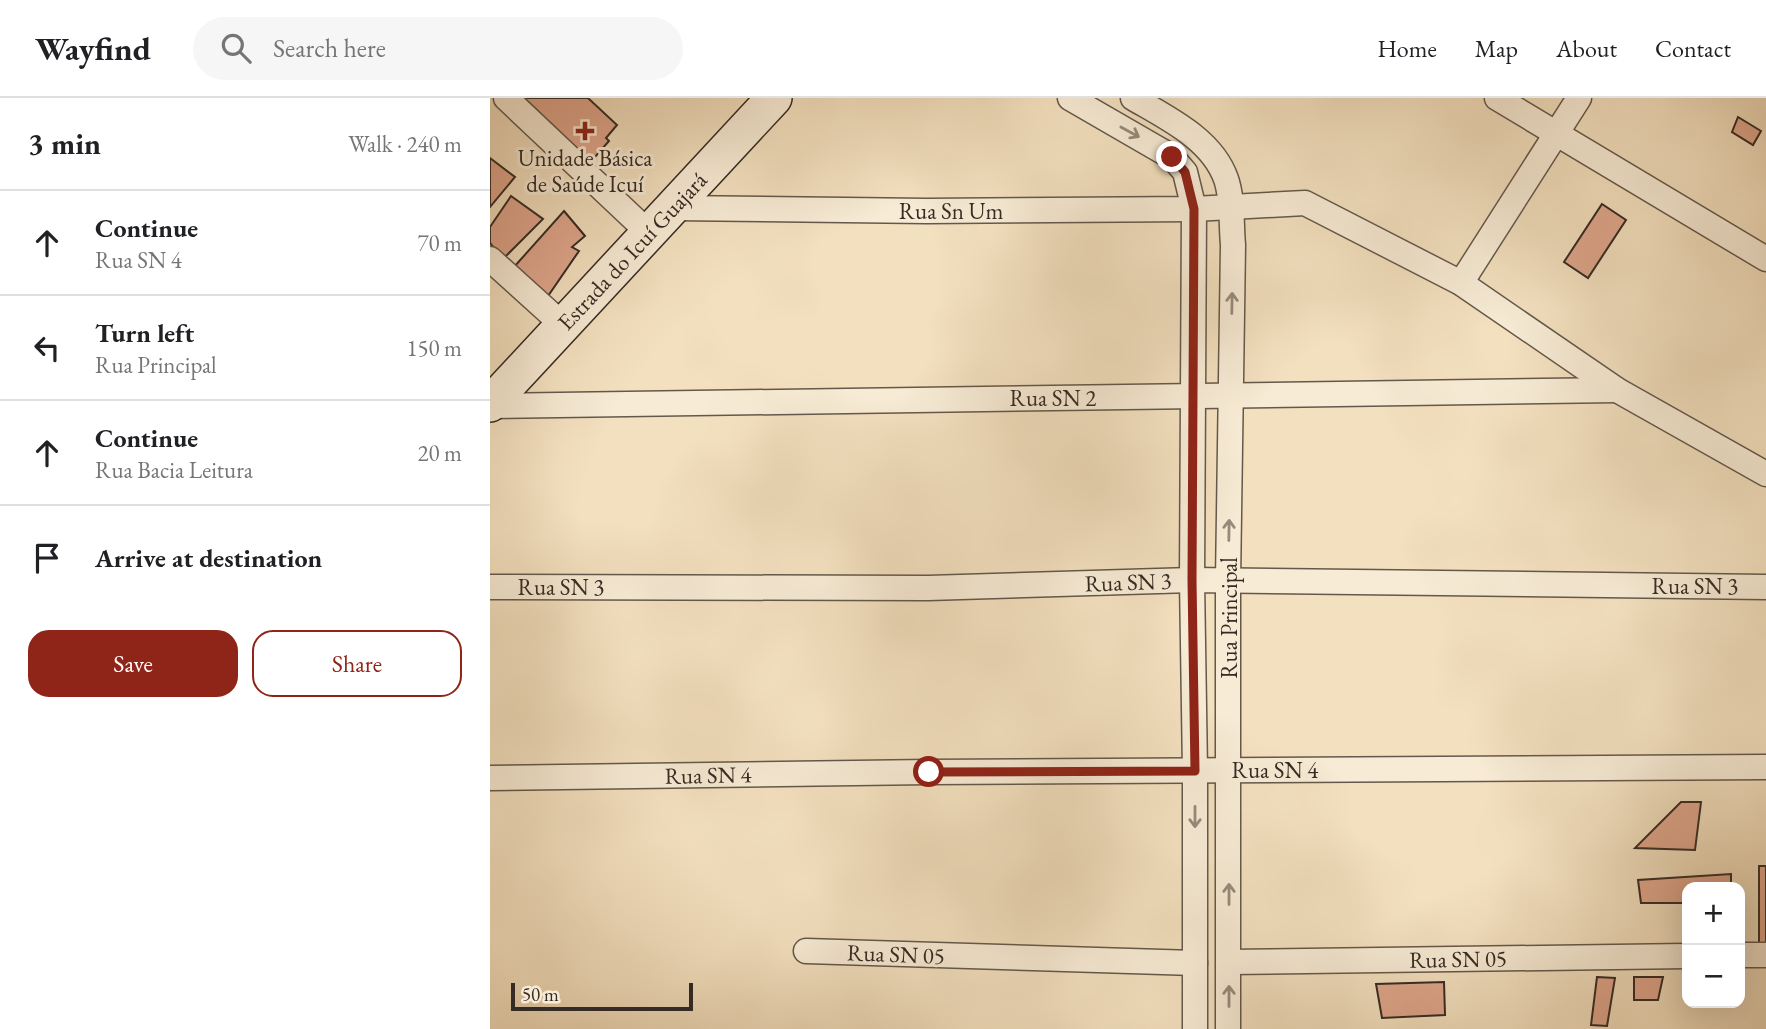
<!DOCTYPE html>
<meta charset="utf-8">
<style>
body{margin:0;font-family:"EB Garamond",serif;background:#f6f6f6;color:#202124}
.controls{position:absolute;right:21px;bottom:21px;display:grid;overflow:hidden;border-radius:14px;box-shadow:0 7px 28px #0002}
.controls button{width:63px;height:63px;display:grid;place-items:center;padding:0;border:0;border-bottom:2px solid #e0e0e0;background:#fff;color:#202124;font:35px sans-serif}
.scale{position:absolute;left:21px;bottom:18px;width:182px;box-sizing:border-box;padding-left:7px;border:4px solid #352b24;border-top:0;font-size:19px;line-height:24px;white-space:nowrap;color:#352b24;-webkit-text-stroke:5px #f7ebd5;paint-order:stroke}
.stop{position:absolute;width:21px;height:21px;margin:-16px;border:5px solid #8f2418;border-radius:50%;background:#fff}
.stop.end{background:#8f2418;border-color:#fff;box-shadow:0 2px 7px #0008}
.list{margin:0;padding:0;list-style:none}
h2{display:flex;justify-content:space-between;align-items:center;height:91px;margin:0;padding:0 28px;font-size:30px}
h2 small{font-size:23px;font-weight:400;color:#757577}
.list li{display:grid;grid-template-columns:46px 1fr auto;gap:21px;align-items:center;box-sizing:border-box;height:105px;padding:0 28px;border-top:2px solid #e0e0e0}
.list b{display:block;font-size:26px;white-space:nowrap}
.list p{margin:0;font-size:23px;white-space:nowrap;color:#757577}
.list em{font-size:23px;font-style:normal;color:#757577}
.actions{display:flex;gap:14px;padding:21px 28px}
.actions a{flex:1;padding:16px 0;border:2px solid #8f2418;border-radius:21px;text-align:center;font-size:24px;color:#8f2418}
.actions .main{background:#8f2418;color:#fff}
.icon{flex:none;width:38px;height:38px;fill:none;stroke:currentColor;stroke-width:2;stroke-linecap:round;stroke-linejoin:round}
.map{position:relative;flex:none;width:1276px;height:931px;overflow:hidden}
header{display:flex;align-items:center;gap:42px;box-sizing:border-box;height:98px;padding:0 35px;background:#fff;border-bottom:2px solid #e0e0e0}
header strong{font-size:33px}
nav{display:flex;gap:38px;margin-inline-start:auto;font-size:24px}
.search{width:490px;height:63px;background:#f6f6f6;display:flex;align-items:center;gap:18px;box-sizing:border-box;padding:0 24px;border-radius:38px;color:#757577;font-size:26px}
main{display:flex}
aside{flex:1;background:#fff}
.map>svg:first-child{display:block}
.building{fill:#dfa68c;stroke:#352b24;stroke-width:2}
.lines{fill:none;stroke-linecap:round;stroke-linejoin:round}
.street-casing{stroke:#64584b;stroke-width:27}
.secondary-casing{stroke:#352b24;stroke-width:38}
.street{stroke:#f7ebd5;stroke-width:24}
.secondary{stroke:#f7ebd5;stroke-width:35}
.oneway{stroke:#968b7c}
.route{stroke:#8f2418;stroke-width:9}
.poi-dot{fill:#8f2418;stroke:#f7ebd5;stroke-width:2.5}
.labels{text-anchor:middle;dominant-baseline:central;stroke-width:6;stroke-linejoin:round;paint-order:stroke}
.poi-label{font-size:23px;fill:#352b24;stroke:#f7ebd5}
.street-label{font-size:23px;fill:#352b24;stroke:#f7ebd5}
</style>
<header>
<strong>Wayfind</strong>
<div class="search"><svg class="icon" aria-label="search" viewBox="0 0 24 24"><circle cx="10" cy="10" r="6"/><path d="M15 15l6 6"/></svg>Search here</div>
<nav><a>Home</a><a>Map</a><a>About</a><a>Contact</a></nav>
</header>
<main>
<aside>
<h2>3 min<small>Walk · 240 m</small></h2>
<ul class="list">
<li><svg class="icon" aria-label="ahead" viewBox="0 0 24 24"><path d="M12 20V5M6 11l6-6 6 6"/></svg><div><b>Continue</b><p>Rua SN 4</p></div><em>70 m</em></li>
<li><svg class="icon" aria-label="left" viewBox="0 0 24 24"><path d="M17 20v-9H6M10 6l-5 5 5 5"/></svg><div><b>Turn left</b><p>Rua Principal</p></div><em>150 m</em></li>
<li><svg class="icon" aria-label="ahead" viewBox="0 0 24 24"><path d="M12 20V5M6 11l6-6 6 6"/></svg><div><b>Continue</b><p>Rua Bacia Leitura</p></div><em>20 m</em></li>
<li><svg class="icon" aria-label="arrive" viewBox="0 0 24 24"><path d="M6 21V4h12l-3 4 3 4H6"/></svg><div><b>Arrive at destination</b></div></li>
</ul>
<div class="actions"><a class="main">Save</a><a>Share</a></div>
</aside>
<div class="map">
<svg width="1276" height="931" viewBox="0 0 1276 931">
<rect width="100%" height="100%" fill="#f3e0bf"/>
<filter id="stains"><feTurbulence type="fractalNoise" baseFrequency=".00286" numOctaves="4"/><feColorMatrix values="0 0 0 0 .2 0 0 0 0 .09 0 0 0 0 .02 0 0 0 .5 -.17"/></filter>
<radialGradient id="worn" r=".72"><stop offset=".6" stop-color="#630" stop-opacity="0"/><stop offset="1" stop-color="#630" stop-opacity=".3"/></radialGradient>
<g class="building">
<path d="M34,0H98L127,27L116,40L119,43L105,59L101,56L97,60Z"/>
<path d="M1248,19L1271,33L1263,47L1242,34Z"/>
<path d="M0,60L25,79L0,109Z"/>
<path d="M21,98L53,121L13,161L0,145V129Z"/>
<path d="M1112,106L1136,122L1098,180L1074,164Z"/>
<path d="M74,113L95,138L82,149L89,153L58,198L24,169Z"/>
<path d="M1191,704H1211L1205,752L1145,750Z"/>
<rect x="1269" y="768" width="7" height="84"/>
<path d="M1241,776V789H1197V805H1151L1148,782Z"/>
<path d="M1107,879L1125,880L1117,928L1101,927Z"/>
<path d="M1144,879H1173L1168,902H1144Z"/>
<path d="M954,884L955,917L892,920L886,886Z"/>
</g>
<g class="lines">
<defs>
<g id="street">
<path d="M16,0L159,135"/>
<path d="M580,0L682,59L695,74L704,111L702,482L705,673V931"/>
<path d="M643,0C677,20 722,41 736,81C743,101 741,126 743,147L738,483V931"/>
<path d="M1007,0L1276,161"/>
<path d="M183,110L437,113L704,111L815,105L971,185L1127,292L1276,376"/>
<path d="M0,161L73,227"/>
<path d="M971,185L1089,0"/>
<path d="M0,308L1127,292"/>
<path d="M0,489L438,490L702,482L1276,489"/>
<path d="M0,680L439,674L1276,669"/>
<path d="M316,853L705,865"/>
<path d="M1250,857H1276"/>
<path d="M739,864L1197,858"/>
</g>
<path id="secondary" d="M0,306L284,0"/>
</defs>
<use href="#street" class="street-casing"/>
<use href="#secondary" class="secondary-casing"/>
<use href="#street" class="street"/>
<use href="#secondary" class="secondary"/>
</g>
<defs><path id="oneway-shaft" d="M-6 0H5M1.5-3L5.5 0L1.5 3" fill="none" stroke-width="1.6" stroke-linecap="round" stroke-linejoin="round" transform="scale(1.75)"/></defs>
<g class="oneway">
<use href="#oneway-shaft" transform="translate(640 34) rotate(29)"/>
<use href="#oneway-shaft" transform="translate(742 205) rotate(-89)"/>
<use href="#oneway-shaft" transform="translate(739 432) rotate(-89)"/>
<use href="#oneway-shaft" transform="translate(705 719) rotate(90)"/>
<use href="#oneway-shaft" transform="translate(739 796) rotate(-90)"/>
<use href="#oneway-shaft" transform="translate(739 898) rotate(-90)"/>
</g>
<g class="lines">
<path class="route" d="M439,674L705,673L702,482L704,111L695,74L682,59"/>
</g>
<path class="poi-dot" d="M91.5 22.5h7v7h7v7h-7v7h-7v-7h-7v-7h7z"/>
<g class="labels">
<g class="poi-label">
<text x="95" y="60">Unidade Básica<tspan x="95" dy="26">de Saúde Icuí</tspan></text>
</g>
<g class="street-label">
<text x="461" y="113">Rua Sn Um</text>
<text transform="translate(142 153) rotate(-47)">Estrada do Icuí Guajará</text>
<text x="563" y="300">Rua SN 2</text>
<text transform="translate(638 484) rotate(-2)">Rua SN 3</text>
<text x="1205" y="488">Rua SN 3</text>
<text x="71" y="489">Rua SN 3</text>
<text transform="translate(739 520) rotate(-90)">Rua Principal</text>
<text x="785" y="672">Rua SN 4</text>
<text transform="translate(218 677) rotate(-1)">Rua SN 4</text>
<text transform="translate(406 856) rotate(2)">Rua SN 05</text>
<text transform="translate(968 861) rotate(-1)">Rua SN 05</text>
</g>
</g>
<rect width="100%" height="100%" filter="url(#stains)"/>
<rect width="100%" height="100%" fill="url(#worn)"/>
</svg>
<div class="controls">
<button>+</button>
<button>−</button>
</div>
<div class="scale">50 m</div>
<div class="stop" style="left:439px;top:674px"></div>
<div class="stop end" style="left:682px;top:59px"></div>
</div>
</main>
